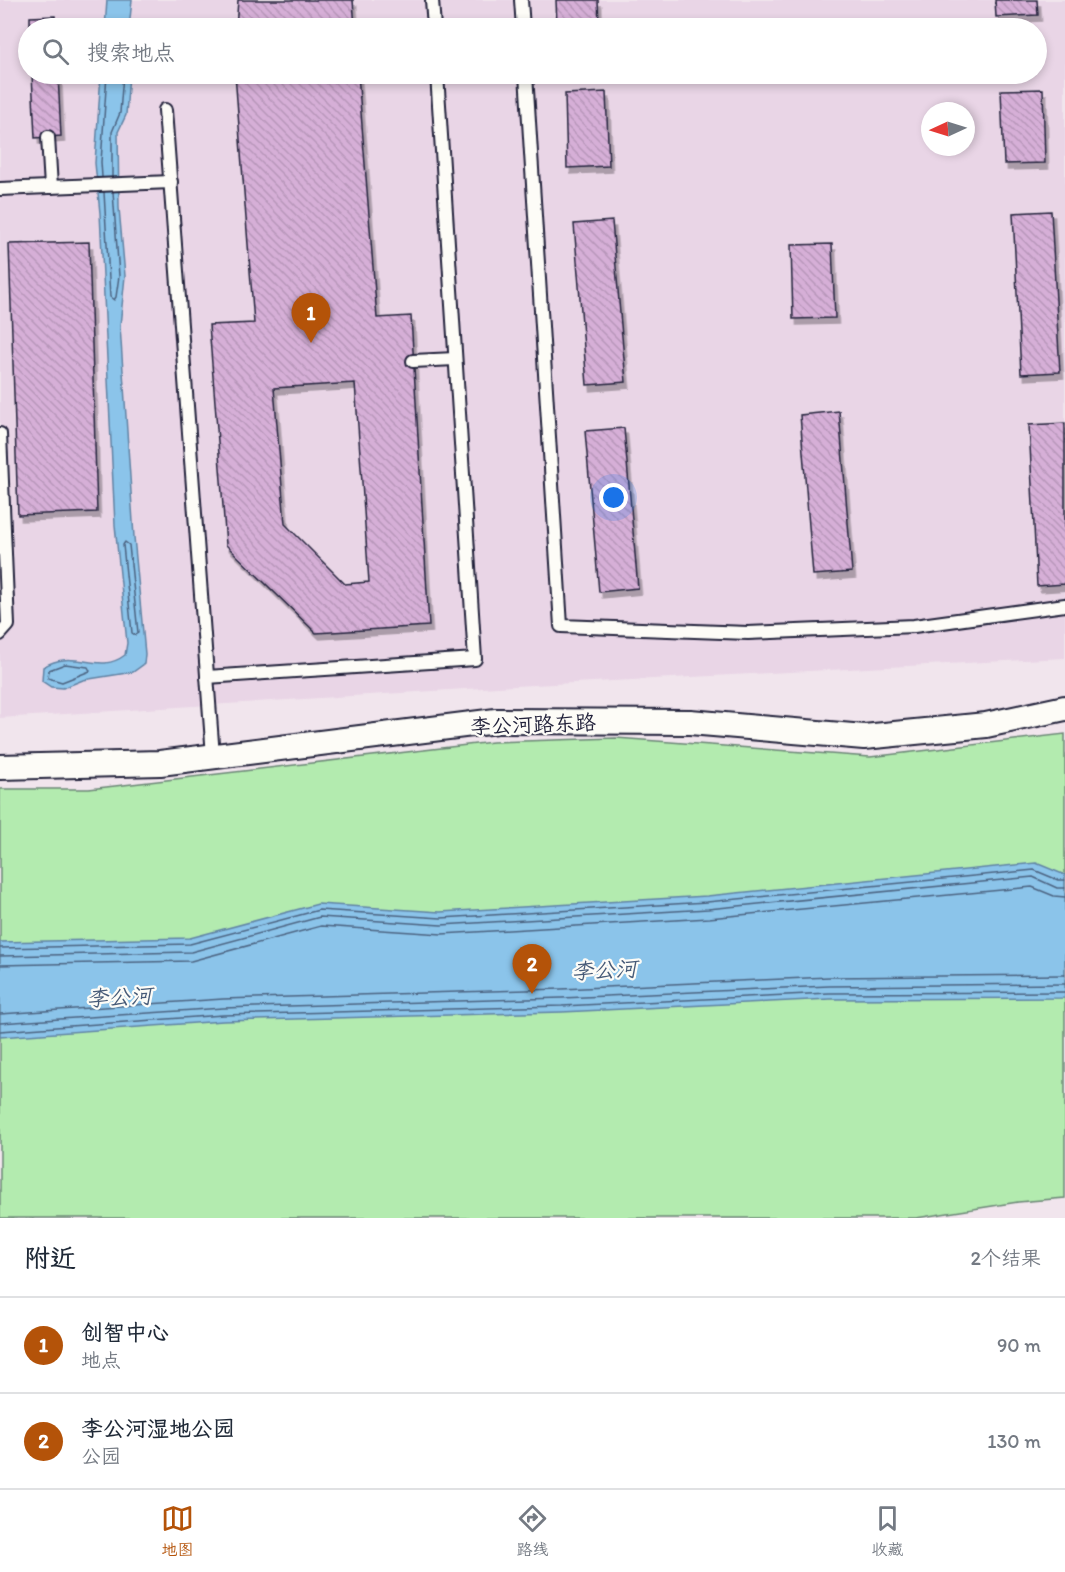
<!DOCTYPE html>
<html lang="zh">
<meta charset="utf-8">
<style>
body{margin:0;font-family:Itim,"LXGW WenKai TC",sans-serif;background:#f2f2f3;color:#1f2937}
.compass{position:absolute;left:921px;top:102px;width:54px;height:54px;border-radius:50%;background:#fff;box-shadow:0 3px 9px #0003;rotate:266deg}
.you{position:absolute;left:614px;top:498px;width:21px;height:21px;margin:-15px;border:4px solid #fff;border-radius:50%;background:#1a73e8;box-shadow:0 0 0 9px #1a73e833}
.badge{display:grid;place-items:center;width:39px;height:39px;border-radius:50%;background:#b45309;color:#fff;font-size:20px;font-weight:700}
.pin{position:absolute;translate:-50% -50px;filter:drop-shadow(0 2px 3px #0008)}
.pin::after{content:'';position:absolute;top:32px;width:21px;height:18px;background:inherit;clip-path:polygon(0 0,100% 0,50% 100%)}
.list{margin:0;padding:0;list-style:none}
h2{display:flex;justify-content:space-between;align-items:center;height:78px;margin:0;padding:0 24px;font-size:26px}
h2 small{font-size:20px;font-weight:400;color:#747a83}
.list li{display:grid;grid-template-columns:39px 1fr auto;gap:18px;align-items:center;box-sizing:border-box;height:96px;padding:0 24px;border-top:2px solid #e0e1e3}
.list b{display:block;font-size:22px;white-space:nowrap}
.list p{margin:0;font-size:20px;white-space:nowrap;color:#747a83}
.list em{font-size:20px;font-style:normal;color:#747a83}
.icon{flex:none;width:33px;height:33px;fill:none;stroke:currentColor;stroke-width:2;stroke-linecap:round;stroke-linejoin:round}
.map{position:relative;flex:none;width:1065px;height:1218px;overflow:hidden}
.search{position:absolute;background:#fff;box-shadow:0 3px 9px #0003;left:18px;right:18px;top:18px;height:66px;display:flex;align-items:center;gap:15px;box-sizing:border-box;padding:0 21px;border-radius:33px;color:#747a83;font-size:22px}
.sheet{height:270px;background:#fff}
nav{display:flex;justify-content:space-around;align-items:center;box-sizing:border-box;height:84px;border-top:2px solid #e0e1e3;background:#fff;font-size:16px;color:#747a83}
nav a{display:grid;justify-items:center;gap:3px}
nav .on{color:#b45309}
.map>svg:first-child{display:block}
.built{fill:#e9d5e6;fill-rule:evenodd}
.green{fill:#b3ebaf;stroke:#6a8675;stroke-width:1.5}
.water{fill:#8bc4ea;stroke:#6183a4;stroke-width:1.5}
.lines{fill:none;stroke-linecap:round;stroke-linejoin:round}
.shore{stroke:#4c6381;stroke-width:1.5}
.building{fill:url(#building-back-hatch);stroke:#22223b;stroke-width:1.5;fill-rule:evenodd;filter:url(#shadow)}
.service-casing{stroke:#22223b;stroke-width:16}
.minor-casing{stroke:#22223b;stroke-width:28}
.service{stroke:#fdfcf7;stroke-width:12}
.minor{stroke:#fdfcf7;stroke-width:24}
.labels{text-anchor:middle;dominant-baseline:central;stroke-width:4.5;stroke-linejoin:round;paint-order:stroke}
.street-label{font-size:21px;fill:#22223b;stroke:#fdfcf7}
.water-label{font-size:22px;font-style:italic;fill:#475b78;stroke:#fdfcf7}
</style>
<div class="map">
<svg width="1065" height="1218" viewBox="0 0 1065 1218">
<defs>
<pattern id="building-back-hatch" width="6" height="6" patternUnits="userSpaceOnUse" patternTransform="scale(1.5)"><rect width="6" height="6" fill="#d6afd7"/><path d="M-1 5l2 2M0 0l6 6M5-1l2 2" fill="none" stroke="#b796b9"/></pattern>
<filter id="shadow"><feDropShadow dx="3.5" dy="6" stdDeviation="0" flood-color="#0004"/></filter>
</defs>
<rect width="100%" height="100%" fill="#f1e5ed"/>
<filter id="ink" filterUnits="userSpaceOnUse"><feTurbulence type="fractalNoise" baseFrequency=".0167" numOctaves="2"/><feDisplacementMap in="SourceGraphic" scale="12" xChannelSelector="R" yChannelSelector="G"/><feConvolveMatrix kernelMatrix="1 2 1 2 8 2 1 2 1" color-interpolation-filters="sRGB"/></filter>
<g filter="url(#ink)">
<path class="built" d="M0,0H1065V658L514,686L0,718ZM28,28H1036V74H28ZM930,111H966V147H930Z"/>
<path class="green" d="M1065,734V1198L1018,1202L916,1218H0V789H89L493,742L616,738L870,757Z"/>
<g class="water">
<path d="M107,0H132L129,28H105Z"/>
<path d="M101,74H129L126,115L118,132L119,208L125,276L120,326L134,537L145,654L144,664L133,672L83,680L63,688L51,687L42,681L43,667C75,647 98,676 125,655L127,643L115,525L100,213L95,163Z"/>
<path d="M1036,863L1065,875V998L830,999L562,1012L223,1021L0,1037V942L190,938L318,904L440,912L707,896Z"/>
</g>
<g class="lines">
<g class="shore">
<path d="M102,177L101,162L107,74"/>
<path d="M112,177V132L120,113L123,74"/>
<path d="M104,192L110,297L114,300L116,297L119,276L113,192"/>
<path d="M125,542L129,545L138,633L135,635L132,633L123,545Z"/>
<path d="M65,664L88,667L90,671L62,682L48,678L49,670Z"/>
<path d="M0,948L190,944L319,910L441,918L707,902L1034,870L1058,880H1065"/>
<path d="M0,956L191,952L320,917L441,925L708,909L1033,877L1057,888H1065"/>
<path d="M0,965L191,961L321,926L442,934L709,918L1032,887L1054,896L1065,897"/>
<path d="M0,1014L223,999L561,989L829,977L1065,975"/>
<path d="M0,1023L223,1008L562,998L829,986L1065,984"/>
<path d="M0,1031L223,1015L562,1006L829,993L1065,992"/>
</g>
</g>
<g class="building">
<path d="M238,0H353L355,28H236Z"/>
<path d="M556,0H598L599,23L557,25Z"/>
<path d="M995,0H1037L1038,15L996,17Z"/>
<path d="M55,16L56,28H30V17Z"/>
<path d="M32,74H58L61,136L35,138Z"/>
<path d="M235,74H358L377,318L411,316L429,626L316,633L226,545L209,325L254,323ZM355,383L369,582L345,584L285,524L274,388Z"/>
<path d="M1043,89L1045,163L1004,164L1001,90Z"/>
<path d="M606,92L609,166L567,168L565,94Z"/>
<path d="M1051,211L1060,372L1021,374L1013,213Z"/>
<path d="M612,221L626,382L587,385L574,224Z"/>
<path d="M89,242L97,512L18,515L9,244Z"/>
<path d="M832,244L835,318L793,319L791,245Z"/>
<path d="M839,411L852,572L813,575L800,415Z"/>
<path d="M1065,423V584L1037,586L1029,425Z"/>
<path d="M624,428L638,588L599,592L585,431Z"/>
</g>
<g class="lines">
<defs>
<g id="service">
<path d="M432,0L434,28"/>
<path d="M521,0L523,28"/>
<path d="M526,74L561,626L748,633L914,626L1065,605"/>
<path d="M165,110L213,756"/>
<path d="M48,137L51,187"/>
<path d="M0,189L171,182"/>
<path d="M413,361L455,359"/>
<path d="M0,434L8,625L0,634"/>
<path d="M207,677L475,659L437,74"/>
</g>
<path id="minor" d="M0,767L160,763L496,721L690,722L864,737L986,725L1065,708"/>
</defs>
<use href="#service" class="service-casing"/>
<use href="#minor" class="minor-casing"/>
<use href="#service" class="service"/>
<use href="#minor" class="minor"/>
</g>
</g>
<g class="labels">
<g class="street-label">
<text transform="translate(533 724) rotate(-2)">李公河路东路</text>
</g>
<g class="water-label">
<text transform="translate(604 970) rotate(-3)">李公河</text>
<text transform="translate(119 997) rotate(-3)">李公河</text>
</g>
</g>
</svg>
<svg class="compass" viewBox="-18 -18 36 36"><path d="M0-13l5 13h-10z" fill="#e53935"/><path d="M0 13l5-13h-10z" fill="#747a83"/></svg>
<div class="you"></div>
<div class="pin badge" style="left:311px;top:343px">1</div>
<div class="pin badge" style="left:532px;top:994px">2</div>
<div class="search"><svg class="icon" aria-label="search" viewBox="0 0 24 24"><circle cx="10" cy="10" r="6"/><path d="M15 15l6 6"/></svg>搜索地点</div>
</div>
<section class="sheet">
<h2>附近<small>2个结果</small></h2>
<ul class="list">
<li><span class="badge">1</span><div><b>创智中心</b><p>地点</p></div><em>90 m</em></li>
<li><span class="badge">2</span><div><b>李公河湿地公园</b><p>公园</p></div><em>130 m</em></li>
</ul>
</section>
<nav>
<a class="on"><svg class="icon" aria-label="map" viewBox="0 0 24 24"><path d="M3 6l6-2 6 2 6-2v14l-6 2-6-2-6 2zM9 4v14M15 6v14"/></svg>地图</a>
<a><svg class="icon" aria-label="directions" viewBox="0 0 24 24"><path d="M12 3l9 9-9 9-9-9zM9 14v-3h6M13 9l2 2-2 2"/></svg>路线</a>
<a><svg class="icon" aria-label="saved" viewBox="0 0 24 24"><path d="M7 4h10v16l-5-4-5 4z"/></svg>收藏</a>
</nav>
